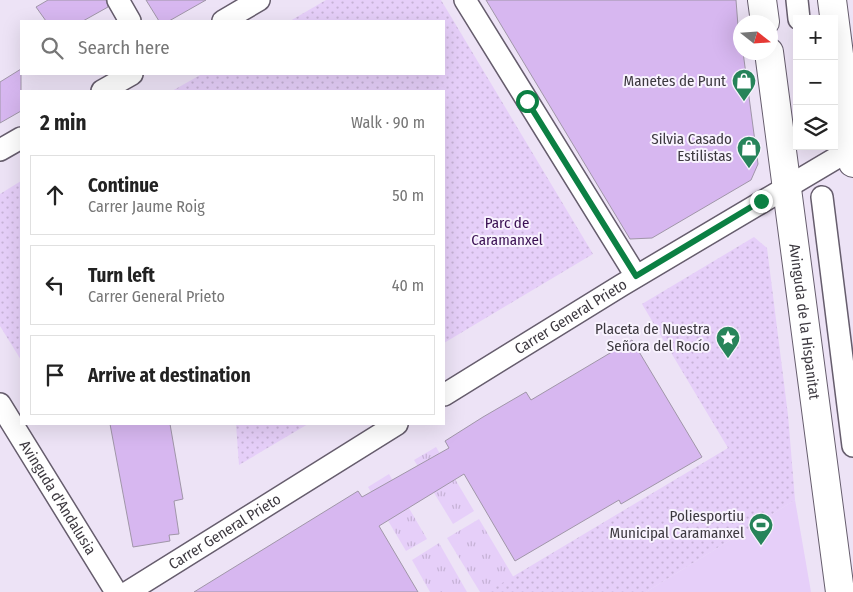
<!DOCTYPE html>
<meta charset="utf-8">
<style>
body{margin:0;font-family:"Fira Sans Condensed",sans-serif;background:#f2f2f2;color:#222}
.controls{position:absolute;right:15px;top:15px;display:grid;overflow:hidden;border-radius:0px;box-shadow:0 5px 20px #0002}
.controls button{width:45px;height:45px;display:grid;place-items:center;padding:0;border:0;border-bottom:1px solid #e0e0e0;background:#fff;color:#222;font:25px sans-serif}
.compass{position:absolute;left:733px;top:15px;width:45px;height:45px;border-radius:50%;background:#fff;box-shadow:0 5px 20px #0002;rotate:107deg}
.stop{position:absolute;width:15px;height:15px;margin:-11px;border:4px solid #0b8043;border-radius:50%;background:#fff}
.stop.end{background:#0b8043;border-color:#fff;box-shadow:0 1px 5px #0008}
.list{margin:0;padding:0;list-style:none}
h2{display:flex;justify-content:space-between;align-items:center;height:65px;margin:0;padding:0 20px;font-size:21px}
h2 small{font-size:16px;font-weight:400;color:#767676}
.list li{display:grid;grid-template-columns:32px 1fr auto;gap:15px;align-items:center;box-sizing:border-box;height:80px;margin:0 10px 10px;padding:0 10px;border:1px solid #e0e0e0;border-radius:0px}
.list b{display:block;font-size:19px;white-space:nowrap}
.list p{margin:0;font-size:16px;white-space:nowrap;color:#767676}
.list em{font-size:16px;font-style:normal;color:#767676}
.icon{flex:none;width:28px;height:28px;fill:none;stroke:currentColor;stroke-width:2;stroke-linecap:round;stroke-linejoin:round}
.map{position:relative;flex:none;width:853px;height:592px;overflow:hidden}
.search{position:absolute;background:#fff;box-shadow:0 5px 20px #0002;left:20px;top:20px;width:425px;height:55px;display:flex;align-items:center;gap:12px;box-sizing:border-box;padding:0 18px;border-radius:0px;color:#767676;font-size:19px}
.panel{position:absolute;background:#fff;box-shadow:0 5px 20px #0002;left:20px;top:90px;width:425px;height:335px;border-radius:0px}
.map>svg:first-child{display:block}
.grass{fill:url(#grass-tufts)}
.park{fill:url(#park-dots)}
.garden{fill:#e6cff9}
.building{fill:#d7b7f0;stroke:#a096a8}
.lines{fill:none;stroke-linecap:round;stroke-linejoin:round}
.street-casing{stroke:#665d6d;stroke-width:24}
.secondary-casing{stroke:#665d6d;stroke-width:30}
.street{stroke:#fff;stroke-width:21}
.secondary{stroke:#fff;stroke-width:28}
.route{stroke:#0b8043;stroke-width:6}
.labels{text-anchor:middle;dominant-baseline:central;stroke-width:4;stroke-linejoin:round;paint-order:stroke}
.poi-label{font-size:15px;fill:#3d3940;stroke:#f8f2fe;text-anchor:end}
.park-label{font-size:15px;fill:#3b1154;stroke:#f8f2fe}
.street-label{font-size:15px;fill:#3d3940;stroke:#f8f2fe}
</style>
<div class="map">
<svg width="853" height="592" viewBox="0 0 853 592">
<defs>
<pattern id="grass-tufts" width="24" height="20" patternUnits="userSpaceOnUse" patternTransform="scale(1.25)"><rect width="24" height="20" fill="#e6cff9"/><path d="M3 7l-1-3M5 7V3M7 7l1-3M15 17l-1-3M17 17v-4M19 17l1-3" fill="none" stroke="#c6b2d6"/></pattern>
<pattern id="park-dots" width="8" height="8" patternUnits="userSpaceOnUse" patternTransform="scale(1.25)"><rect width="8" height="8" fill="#e6cff9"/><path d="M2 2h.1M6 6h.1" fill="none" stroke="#c6b2d6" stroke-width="1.8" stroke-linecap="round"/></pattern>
</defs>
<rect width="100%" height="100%" fill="#ede3f6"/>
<g class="grass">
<path d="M436,447L474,511L453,524L414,460Z"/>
<path d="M389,474L427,539L406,551L368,487Z"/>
<path d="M479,519L514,578L491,592H480L447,538Z"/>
<path d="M439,543L467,592H430L412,560Z"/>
</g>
<g class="park">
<path d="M326,0H441L593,254L444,343V91H172L202,74H444V21H290Z"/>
<path d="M21,181V360L0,326V194Z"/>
<path d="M754,237L767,248L788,415L795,500L646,592H487L728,448L642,304Z"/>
<path d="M236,424H308L239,465Z"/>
</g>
<path class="garden" d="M795,500L811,592H646Z"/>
<g class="building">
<path d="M48,0H106L108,7L83,21H46L36,7Z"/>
<path d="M146,0H206L169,21H159Z"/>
<path d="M486,0H736L740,52H743L758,164L751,180L652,238L630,239Z"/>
<path d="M21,69V111L0,123V82Z"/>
<path d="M632,340L702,457L621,504L619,500L515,561L464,474L379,526L418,592H194L358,491L362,497L449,448L445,441L483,417L526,392L531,400Z"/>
<path d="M110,424H170L183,499L174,501L179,534L169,535L170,541L133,547Z"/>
</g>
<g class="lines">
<defs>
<g id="street">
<path d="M118,0L130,21"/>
<path d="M465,0L636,276"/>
<path d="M797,0L799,19"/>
<path d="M223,21L259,0"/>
<path d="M102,91L132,74"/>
<path d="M0,150L21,138"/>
<path d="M822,197L853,446"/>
<path id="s1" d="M444,395L622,285L853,148"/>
<path id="s2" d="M0,404L116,592"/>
<path id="s3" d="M128,592L397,424"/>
</g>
<g id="secondary">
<path d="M762,0L765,22"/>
<path d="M832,0L853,163"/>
<path id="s4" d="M769,52L840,592"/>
</g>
</defs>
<use href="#street" class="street-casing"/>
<use href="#secondary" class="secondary-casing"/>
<use href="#street" class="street"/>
<use href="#secondary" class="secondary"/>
</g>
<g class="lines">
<path class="route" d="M527,101L636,276L761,201"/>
</g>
<defs>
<symbol id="shop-pin" viewBox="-11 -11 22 30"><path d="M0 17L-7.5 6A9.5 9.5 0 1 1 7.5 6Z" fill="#27845a" stroke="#f8f2fe"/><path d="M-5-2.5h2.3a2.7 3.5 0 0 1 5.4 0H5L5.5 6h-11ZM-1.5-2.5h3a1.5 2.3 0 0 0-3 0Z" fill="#fff"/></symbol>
<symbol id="sight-pin" viewBox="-11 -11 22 30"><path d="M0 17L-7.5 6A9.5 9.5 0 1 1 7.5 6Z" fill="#27845a" stroke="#f8f2fe"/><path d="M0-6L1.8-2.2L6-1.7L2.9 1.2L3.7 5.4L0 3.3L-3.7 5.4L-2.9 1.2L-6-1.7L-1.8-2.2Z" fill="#fff"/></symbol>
<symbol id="stadium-pin" viewBox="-11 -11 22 30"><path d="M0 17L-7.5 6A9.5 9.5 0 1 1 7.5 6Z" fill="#27845a" stroke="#f8f2fe"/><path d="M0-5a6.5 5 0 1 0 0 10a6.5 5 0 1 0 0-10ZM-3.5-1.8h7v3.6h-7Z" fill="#fff"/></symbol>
</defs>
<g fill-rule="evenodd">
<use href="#shop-pin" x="730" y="67" width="28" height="38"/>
<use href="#shop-pin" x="735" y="134" width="28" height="38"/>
<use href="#sight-pin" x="714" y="324" width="28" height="38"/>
<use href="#stadium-pin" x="747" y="511" width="28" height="38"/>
</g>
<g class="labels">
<g class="poi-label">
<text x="726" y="81">Manetes de Punt</text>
<text x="732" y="139">Silvia Casado<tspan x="732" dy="17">Estilistas</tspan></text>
<text x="710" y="329">Placeta de Nuestra<tspan x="710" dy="17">Señora del Rocío</tspan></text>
<text x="744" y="516">Poliesportiu<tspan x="744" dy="17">Municipal Caramanxel</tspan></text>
</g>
<g class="park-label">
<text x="507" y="223">Parc de<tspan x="507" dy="17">Caramanxel</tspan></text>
</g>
<g class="street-label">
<text stroke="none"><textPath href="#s1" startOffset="149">Carrer General Prieto</textPath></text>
<text stroke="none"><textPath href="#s4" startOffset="272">Avinguda de la Hispanitat</textPath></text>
<text stroke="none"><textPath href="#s2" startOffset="110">Avinguda d'Andalusia</textPath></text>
<text stroke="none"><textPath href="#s3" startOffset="114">Carrer General Prieto</textPath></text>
</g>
</g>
</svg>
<div class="controls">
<button>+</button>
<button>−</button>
<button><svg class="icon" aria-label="layers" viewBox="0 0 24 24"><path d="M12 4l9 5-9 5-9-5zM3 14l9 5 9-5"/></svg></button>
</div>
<svg class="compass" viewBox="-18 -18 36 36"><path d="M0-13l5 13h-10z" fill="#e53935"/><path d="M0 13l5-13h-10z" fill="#767676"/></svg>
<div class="stop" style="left:527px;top:101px"></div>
<div class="stop end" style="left:761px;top:201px"></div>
<div class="search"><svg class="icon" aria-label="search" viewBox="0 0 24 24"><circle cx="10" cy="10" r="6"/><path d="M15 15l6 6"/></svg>Search here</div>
<section class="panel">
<h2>2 min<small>Walk · 90 m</small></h2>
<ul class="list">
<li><svg class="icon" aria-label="ahead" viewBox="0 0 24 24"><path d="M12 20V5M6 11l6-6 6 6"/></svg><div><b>Continue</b><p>Carrer Jaume Roig</p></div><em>50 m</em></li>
<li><svg class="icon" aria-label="left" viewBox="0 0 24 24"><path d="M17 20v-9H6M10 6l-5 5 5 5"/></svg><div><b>Turn left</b><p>Carrer General Prieto</p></div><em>40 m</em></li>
<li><svg class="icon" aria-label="arrive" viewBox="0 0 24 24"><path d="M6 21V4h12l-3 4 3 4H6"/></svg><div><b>Arrive at destination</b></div></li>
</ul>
</section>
</div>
